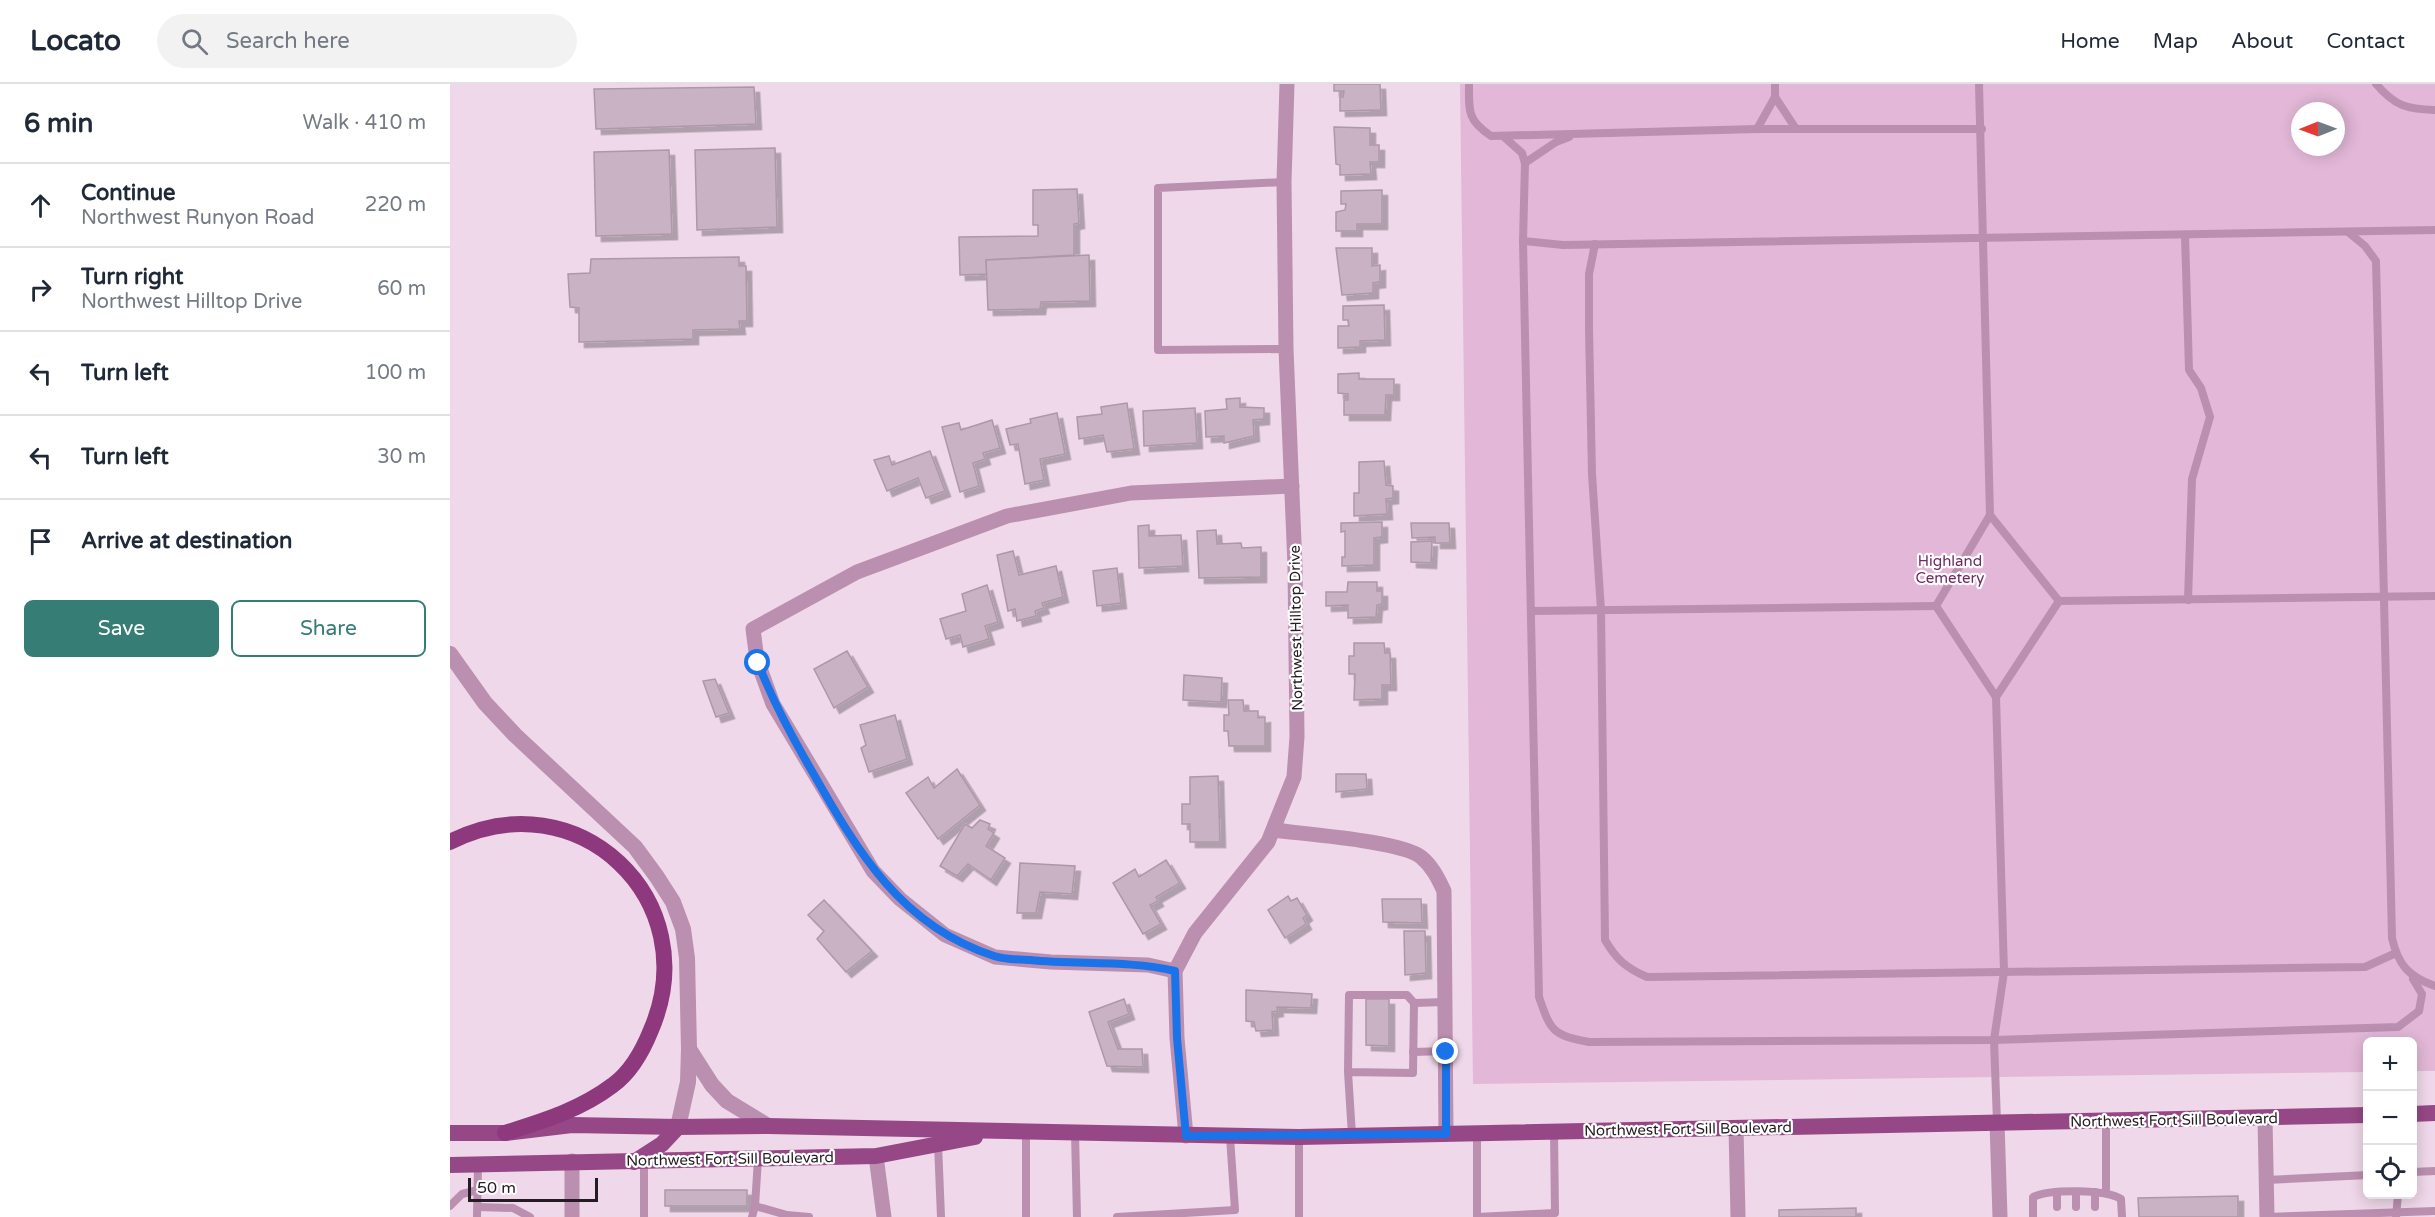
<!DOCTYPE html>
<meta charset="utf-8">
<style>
body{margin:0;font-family:"Varela Round",sans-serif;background:#f2f2f3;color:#1f2937}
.controls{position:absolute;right:18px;bottom:18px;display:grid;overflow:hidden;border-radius:9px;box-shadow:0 3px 15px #0003}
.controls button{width:54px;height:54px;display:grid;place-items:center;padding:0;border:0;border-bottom:2px solid #e0e1e3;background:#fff;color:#1f2937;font:30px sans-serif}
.compass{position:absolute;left:1841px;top:18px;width:54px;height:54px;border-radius:50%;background:#fff;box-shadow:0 3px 15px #0003;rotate:269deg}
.scale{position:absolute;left:18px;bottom:15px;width:130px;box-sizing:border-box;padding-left:6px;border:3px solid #241c22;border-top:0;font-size:16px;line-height:21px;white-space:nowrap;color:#241c22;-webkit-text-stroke:4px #fff;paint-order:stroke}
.stop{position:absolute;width:18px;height:18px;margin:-14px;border:4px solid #1a73e8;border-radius:50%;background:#fff}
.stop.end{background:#1a73e8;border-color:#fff;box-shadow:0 2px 6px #0008}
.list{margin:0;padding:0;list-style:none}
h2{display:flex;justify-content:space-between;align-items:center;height:78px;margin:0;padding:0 24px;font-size:26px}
h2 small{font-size:20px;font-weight:400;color:#747a83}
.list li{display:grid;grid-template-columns:39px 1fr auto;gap:18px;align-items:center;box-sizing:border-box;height:84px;padding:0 24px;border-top:2px solid #e0e1e3}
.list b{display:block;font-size:22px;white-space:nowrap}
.list p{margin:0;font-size:20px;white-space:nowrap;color:#747a83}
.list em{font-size:20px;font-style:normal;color:#747a83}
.actions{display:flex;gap:12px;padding:18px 24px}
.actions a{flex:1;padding:14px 0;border:2px solid #367d75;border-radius:9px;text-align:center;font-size:21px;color:#367d75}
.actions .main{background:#367d75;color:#fff}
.icon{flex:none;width:33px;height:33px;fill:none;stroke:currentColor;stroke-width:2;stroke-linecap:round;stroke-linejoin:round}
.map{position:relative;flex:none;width:1985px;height:1133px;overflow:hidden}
header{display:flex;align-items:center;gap:36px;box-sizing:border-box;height:84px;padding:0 30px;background:#fff;border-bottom:2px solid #e0e1e3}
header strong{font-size:28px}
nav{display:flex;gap:33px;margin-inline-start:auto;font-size:21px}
.search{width:420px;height:54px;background:#f2f2f3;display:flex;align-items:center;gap:15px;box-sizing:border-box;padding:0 21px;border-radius:33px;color:#747a83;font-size:22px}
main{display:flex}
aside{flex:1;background:#fff}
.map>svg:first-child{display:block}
.green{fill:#e2b7d7;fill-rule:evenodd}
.building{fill:#c9b2c3;stroke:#ae98a8;stroke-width:1.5;filter:url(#shadow)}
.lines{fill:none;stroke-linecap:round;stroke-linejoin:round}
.service{stroke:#bb8fb0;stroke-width:8}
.minor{stroke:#bb8fb0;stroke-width:15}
.tertiary{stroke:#bb8fb0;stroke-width:16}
.primary{stroke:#964886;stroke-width:16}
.trunk{stroke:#8e397e;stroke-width:16}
.route{stroke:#1a73e8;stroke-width:8}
.labels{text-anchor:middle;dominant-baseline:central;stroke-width:4.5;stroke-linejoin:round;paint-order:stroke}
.park-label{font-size:15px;fill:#702963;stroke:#fff}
.street-label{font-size:15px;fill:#241c22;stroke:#fff}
</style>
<header>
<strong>Locato</strong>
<div class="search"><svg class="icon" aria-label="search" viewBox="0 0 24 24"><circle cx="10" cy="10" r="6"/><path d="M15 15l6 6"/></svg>Search here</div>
<nav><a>Home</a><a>Map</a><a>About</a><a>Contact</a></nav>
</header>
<main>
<aside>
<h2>6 min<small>Walk · 410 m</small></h2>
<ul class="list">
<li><svg class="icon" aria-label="ahead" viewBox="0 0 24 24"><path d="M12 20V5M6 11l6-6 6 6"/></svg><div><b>Continue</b><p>Northwest Runyon Road</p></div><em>220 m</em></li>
<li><svg class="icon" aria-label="right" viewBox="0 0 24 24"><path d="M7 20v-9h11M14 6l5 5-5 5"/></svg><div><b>Turn right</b><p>Northwest Hilltop Drive</p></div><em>60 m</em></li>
<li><svg class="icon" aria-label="left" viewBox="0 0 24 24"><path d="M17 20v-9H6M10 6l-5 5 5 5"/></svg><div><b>Turn left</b></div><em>100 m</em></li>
<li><svg class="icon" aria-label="left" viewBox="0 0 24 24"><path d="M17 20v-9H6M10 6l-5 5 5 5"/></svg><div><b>Turn left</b></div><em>30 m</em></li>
<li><svg class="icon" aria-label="arrive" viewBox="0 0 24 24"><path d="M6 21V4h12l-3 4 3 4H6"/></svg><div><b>Arrive at destination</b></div></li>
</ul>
<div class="actions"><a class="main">Save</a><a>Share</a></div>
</aside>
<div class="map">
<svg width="1985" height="1133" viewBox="0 0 1985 1133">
<defs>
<filter id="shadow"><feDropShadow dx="5.5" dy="5.5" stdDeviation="0" flood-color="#0004"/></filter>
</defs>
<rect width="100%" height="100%" fill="#efd8e9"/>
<path class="green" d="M1010,0H1985V987H1963L1962,958H1918L1917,988L1023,1000ZM1850,27H1886V63H1850Z"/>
<g class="building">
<path d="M884,0H930L931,26L890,27V13H893L894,7H884Z"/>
<path d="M304,3L306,40L146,45L144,5Z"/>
<path d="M884,43L920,44V61H929V78H920L921,90L890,91V81L886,80Z"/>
<path d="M325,64L327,143L247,146L245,66Z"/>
<path d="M219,66L222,150L146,152L144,68Z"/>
<path d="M627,105L629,139L624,140V171L536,176L537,190L510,191L509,153L588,152V141H583V106Z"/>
<path d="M932,106V140H907V147H886V128L895,126L896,120H891V107Z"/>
<path d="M886,164H922V182L930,181V198L923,199V209L892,211Z"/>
<path d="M639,171L640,217L591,218L590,225L538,226L536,176Z"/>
<path d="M289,173V182H296L297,237H289L290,245L243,246V255L129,258V224L120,223L118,190L140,189L141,175Z"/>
<path d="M934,221L935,256L910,257V263L888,264V242H899L898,236H893V222Z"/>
<path d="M909,289V295H944V311H936L935,331H894V316H898V310L888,309V290Z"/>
<path d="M790,314V323L814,324V335L803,336L804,352L774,359V352L756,353L755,327L777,325L776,315Z"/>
<path d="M677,319L684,365L657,368L653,351L629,355L627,333L652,330L651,323Z"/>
<path d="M745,324L747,359L694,362L693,327Z"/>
<path d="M607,329L615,370L590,375L594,396L575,400L568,360L560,361L556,345L581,339L580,335Z"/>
<path d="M542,336L550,364L533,369L535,375L523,379L529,402L510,408L492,343L509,339L511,346Z"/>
<path d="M480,367L495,407L476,414L468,394L437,407L424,376L439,372L442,381Z"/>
<path d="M934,377L936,401L943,402V414L936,415L937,430L904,432V409H909V378Z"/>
<path d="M932,438V453L924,454V481L892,482V473H895V447L891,448V439Z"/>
<path d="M961,439H999L1000,459H985V453L962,454Z"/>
<path d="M699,441V452L731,451L733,482L689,484L688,442Z"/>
<path d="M766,446L767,460L791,459L792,464L811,463V493L749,494L747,447Z"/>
<path d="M982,457L981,479L961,478V458Z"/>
<path d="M563,467L569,491L606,482L613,513L592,519L594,524L585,527L586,532L567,537L565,525L558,527L547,471Z"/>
<path d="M667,484L671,519L647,522L643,487Z"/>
<path d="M898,498H927V507H932V520L927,521L926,533L898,534V521L876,522V508H897Z"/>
<path d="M537,501L548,538L535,542L539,555L513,563L510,551L496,555L490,535L516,527L512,510Z"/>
<path d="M904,559H934L935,569H940L941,601H932V615L904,616L905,590H899V572H904Z"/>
<path d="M397,567L418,603L384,624L364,585Z"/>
<path d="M734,591L772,594L771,618L733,616Z"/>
<path d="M265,595L279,629L266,633L253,597Z"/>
<path d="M778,616H793L794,627H808V634L815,633V662H779L778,647H774V631H779Z"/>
<path d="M445,631L457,675L419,688L411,664L416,661L410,641Z"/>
<path d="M507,685L530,721L488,755L456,709L478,693L484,704Z"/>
<path d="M886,690H916L917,705L886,708Z"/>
<path d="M768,692L770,758H740V740H732V720H740V693Z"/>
<path d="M530,736L540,740L538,745L544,749L536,762L555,774L541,796L518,780L507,792L490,782L515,740L522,744Z"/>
<path d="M716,776L730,799L706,813L708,817L700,821L711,840L693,850L663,799L685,785L689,793Z"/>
<path d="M570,779L625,782L622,810L590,808L586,829H567Z"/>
<path d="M838,812L841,817L847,814L857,831L853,834L856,840L835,854L818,826Z"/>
<path d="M932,815H971L972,839L933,838Z"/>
<path d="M374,816L422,867L396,888L367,855L374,847L358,831Z"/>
<path d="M954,847H975L976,889L955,891Z"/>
<path d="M796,906L862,910L861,924L827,923L828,927L822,928L823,946L806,947L804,938L796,937Z"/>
<path d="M674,915L679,930L658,938L668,965H692L693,983L657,982L639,928Z"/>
<path d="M916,915H939V962L916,961Z"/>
<rect x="215" y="1106" width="82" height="16"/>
<path d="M1788,1112V1133H1689L1688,1114Z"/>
<path d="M1406,1124V1133H1329V1126Z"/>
</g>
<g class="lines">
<g class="service">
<path d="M1019,0C1019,27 1017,36 1041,52L1307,45H1532"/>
<path d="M1529,0L1540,431L1609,517L1985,512"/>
<path d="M1926,0C1945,22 1956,25 1985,26"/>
<path d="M1325,13L1346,45"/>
<path d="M1307,45L1325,13V0"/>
<path d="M1053,52L1072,69L1075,79L1073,157L1113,161L1985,146"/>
<path d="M1075,79L1106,58L1119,53"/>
<path d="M834,98L708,104V266L836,265"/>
<path d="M1898,148L1915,162L1926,177L1942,854C1948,881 1959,893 1985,902"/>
<path d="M1735,151L1739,286L1751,304L1760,333L1742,395L1738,516"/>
<path d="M1073,157L1089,913C1101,948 1103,951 1139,958L1544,956L1948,943L1969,927L1972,910L1963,895"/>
<path d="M1145,160L1139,190V245L1142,390L1151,526L1155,856C1166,875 1176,884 1197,893L1915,883L1946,869"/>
<path d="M1540,431L1486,522L1546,613L1554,888L1544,956L1547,1038"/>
<path d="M1082,527L1486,522"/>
<path d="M1546,613L1609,517"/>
<path d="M964,919L995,918"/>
<path d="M963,968L996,967"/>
<path d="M898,988L899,911H957L964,919L963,989L898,988L902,1051"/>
<path d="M576,1048V1133"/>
<path d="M625,1049L627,1133"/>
<path d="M1027,1051V1133L1105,1129L1104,1048"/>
<path d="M488,1060L491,1133"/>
<path d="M308,1075L305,1122L337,1131L359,1133"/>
<path d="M194,1078V1133"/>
<path d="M1962,1088L1985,1087"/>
<path d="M1816,1096L1918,1091"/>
<path d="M1626,1108V1123"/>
<path d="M1645,1108V1123"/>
<path d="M1656,1109V1037"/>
<path d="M0,1122L12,1110L28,1106"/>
<path d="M28,1123L63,1124L80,1133"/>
<path d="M1607,1123V1108"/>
<path d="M27,1133L28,1081"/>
<path d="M302,1133L305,1122"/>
<path d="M667,1133L785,1126L780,1053"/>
<path d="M849,1133V1053"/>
<path d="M1583,1133V1113C1600,1105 1655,1105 1671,1115L1672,1133"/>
<path d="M1817,1133L1985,1127"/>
<path d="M1946,1133L1948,1110"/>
</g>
<g class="minor">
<path d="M824,746C853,750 952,757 971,773C982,782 988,794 994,807L996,1050"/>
<path d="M725,887L698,881L601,878L545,873L495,851L450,815L423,787L323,620L307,576L303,545L407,488L557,432L681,409L842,402"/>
<path d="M1815,1035L1817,1133"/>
<path d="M1547,1038L1550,1133"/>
<path d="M1286,1044L1288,1133"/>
<path d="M736,1052L727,954L725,887L745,849L818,758L844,693L847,653L845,482L836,265L834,98L837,0"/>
<path d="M426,1072L434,1133"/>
<path d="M122,1133V1077"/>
</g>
<g class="tertiary">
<path d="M0,570L35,619L65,651L185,763L207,793L223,818L233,845L237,874L239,965L262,1001L277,1017L318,1042"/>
<path d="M228,1043L238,998L239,965"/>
</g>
<g class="primary">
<path d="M1962,1030L1985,1029"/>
<path d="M0,1049H55L122,1041L228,1043L318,1042L849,1053L1918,1031"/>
<path d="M184,1078L212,1060L228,1043"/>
<path d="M0,1081L426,1072L525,1053"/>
</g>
<path class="trunk" d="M0,758C127,693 257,816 201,946C193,966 181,988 163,1001C130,1026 93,1037 55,1049"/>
</g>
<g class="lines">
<path class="route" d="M308,579C323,618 342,653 363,689C408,768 451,842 544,872C555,876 569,875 580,876C629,881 678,876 725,887L727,954L736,1052L996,1050V968"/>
</g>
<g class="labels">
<g class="park-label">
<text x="1500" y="477">Highland<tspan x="1500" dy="17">Cemetery</tspan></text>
</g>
<g class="street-label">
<text transform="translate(846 544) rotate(-91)">Northwest Hilltop Drive</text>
<text transform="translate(1724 1036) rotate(-1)">Northwest Fort Sill Boulevard</text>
<text transform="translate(1238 1045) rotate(-1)">Northwest Fort Sill Boulevard</text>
<text transform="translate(280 1075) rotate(-1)">Northwest Fort Sill Boulevard</text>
</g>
</g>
</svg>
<div class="controls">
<button>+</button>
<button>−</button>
<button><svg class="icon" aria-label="locate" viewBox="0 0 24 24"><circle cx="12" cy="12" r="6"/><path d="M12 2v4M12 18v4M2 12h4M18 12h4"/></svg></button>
</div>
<svg class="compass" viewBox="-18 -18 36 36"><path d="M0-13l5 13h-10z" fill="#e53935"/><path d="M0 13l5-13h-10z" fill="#747a83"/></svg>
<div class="scale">50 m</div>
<div class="stop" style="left:308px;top:579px"></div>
<div class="stop end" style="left:996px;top:968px"></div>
</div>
</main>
